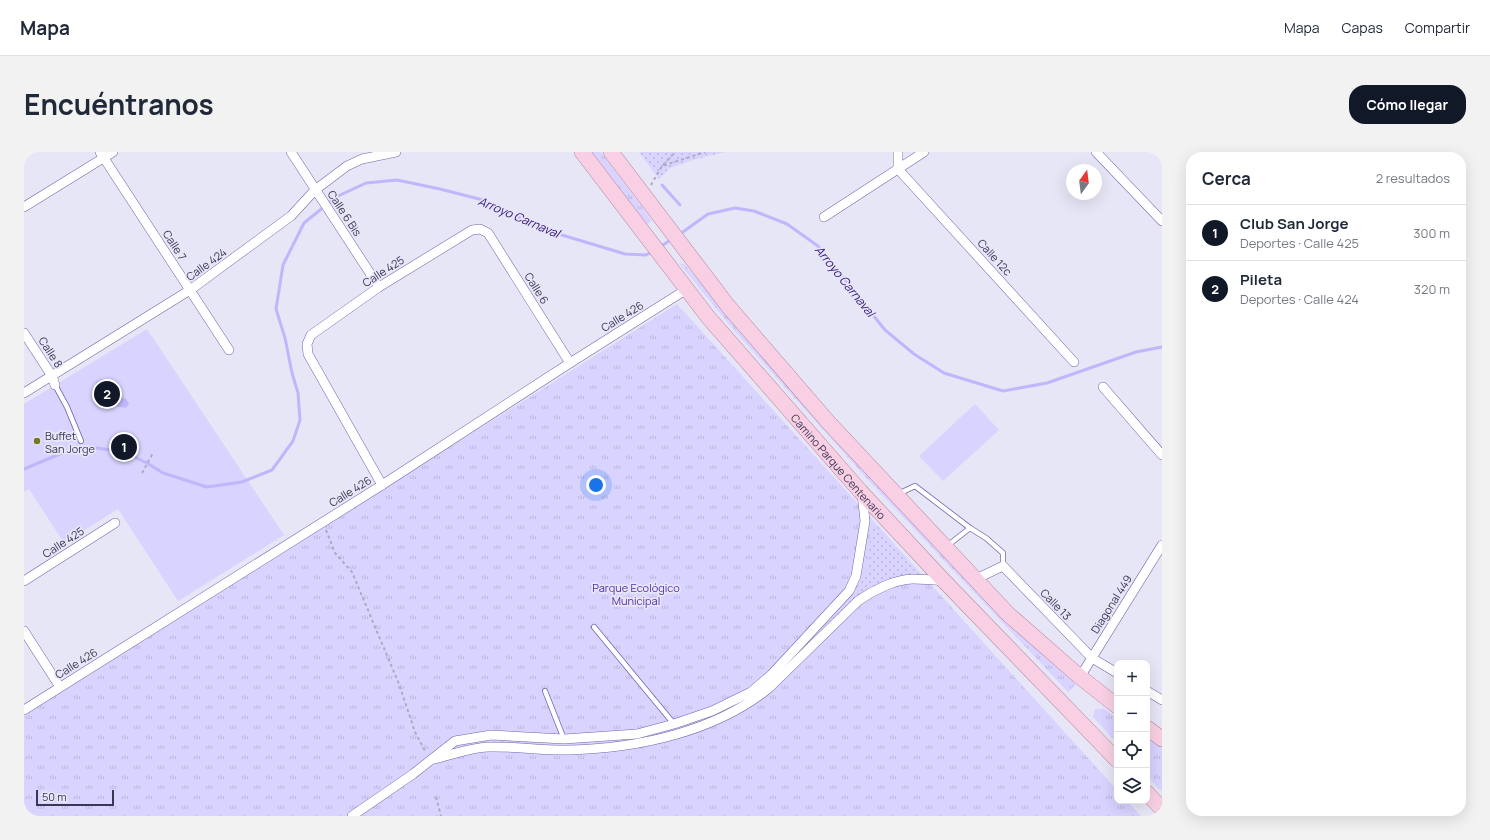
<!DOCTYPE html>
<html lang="es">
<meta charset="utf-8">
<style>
body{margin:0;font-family:Manrope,sans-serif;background:#f2f2f3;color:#1f2937}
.controls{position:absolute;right:12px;bottom:12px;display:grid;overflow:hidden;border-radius:8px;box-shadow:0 4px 16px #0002}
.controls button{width:36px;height:36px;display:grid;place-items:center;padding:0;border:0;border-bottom:1px solid #e0e1e3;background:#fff;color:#1f2937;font:20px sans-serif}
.compass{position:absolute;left:1042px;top:12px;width:36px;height:36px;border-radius:50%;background:#fff;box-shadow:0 4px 16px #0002;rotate:14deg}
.scale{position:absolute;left:12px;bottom:10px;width:78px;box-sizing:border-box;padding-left:4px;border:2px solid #3a3655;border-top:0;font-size:11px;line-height:14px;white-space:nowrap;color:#3a3655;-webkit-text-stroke:3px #e7e6f6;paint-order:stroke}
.you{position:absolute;left:572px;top:333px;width:14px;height:14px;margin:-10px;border:3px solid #fff;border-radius:50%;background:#1a73e8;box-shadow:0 0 0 6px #1a73e833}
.badge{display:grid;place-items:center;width:26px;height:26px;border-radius:50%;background:#111827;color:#fff;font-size:13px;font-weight:700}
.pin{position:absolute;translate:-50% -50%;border:2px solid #fff;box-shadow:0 1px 4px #0006}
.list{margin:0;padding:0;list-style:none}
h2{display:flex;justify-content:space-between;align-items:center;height:52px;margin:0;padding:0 16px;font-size:17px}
h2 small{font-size:13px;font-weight:400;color:#747a83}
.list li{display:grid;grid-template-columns:26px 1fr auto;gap:12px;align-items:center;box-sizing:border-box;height:56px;padding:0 16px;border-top:1px solid #e0e1e3}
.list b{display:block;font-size:15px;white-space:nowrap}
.list p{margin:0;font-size:13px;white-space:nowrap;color:#747a83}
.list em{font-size:13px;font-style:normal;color:#747a83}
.icon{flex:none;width:22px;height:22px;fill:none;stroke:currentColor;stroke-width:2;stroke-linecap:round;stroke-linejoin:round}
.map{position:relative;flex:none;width:1138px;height:664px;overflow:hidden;border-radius:16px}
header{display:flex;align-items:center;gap:24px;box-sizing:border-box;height:56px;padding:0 20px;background:#fff;border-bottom:1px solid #e0e1e3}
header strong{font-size:19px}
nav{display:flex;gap:22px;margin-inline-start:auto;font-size:14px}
.intro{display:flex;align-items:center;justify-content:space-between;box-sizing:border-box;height:96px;padding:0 24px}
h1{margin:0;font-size:28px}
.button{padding:10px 18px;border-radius:16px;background:#111827;color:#fff;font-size:14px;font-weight:700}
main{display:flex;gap:24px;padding:0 24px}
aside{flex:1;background:#fff;border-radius:16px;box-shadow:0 4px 16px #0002}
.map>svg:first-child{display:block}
.grass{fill:url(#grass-tufts)}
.park{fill:url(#park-dots)}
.garden{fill:#d8d3ff}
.water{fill:#bfb7fb}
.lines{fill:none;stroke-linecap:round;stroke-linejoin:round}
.stream{stroke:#bfb7fb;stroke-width:3}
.service-casing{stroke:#7166ad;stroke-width:6}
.minor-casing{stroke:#7166ad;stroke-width:10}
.primary-casing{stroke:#b485a5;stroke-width:16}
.path{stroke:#acaabf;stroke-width:2;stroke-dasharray:3 3;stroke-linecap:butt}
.service{stroke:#fff;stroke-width:4.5}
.minor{stroke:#fff;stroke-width:9}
.primary{stroke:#f9d0e3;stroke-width:15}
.poi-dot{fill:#77771e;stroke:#e7e6f6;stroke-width:1.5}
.labels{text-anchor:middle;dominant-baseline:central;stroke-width:3.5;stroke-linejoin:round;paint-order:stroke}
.street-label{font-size:11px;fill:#3a3655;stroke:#e7e6f6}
.poi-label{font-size:11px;fill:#3a3655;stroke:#e7e6f6;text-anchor:start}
.park-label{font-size:11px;fill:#542dae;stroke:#e7e6f6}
.water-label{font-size:12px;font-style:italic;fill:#341376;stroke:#e7e6f6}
</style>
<header>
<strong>Mapa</strong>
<nav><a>Mapa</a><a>Capas</a><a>Compartir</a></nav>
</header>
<div class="intro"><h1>Encuéntranos</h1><a class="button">Cómo llegar</a></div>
<main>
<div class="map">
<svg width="1138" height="664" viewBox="0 0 1138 664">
<defs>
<pattern id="grass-tufts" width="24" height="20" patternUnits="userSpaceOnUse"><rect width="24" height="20" fill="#d8d3ff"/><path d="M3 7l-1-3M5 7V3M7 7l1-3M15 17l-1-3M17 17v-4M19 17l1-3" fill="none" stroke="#bab6dd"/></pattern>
<pattern id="park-dots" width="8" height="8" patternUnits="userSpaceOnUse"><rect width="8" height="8" fill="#d8d3ff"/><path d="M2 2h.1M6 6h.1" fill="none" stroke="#bab6dd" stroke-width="1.8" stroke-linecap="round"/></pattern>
</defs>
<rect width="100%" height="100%" fill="#e7e6f6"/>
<g class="grass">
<path d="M568,0H577L628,69L623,72Z"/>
<path d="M655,111L660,112C740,202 818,292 900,380C949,432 999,484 1052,532L1044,540L846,330L709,177Z"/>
<path d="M653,152L1093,638V649H1103L1117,664H0V564Z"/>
<path d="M1071,557H1080L1093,566V591L1069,565Z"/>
<path d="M1123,586L1138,596V640L1123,624Z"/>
</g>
<g class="park">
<path d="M615,0H701L669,8L646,16L635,27Z"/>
<path d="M848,370L899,426L860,431L751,524L834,435L842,423Z"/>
<path d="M468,588L535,590L534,593L467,592L440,597L438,593Z"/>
</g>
<g class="garden">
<path d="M123,177L260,383L154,449L94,357L40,391L5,337L0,340V252Z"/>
<path d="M951,252L975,278L919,329L895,304Z"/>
</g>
<path class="water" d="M78,227C88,227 86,234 90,241C93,245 98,245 102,247L105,251L103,255C92,258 79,247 71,239L72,230Z"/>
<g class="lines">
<g class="stream">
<path d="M638,33L656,53"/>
<path d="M656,82L684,62L711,56L730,59L763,72L794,94L861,178L890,202L920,221L979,239L1023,231L1112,200L1138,195"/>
<path d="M636,95L648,87"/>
<path d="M0,317L43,299L66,295L100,300L123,311L139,321L183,335L218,330L248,318L269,289L276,268L274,241L268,221L261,186L252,157L259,113L280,71L312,45L342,31L373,28L416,37L459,48L521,78L578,95L601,102L622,103L629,99"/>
</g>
<defs>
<g id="service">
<path d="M31,233L43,255L57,289"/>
<path d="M874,342L891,334L946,376"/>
<path d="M923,394L946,376L962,386L979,401V414"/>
<path d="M570,475L650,572"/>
<path d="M521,539L540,587"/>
</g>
<g id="minor">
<path d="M76,0L205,198"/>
<path d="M267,0L355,135"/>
<path d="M874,0V17L1050,210"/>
<path d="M1072,0L1138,69"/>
<path d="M0,55L89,0"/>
<path d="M800,65L900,0"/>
<path d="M0,181L28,224L31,233"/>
<path d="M1079,235L1138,303"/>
<path d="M0,241L166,138L267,64L291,38L323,14L338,7L372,0"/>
<path d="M358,333L284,202L283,192L287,183L355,135L448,78L456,77L464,81L546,211"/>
<path d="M952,427L979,414L1068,506L1093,521"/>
<path d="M0,429L91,371"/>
<path d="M0,479L36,535"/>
<path d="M1056,525L1138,393"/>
<path d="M1123,539L1138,548"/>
<path d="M0,558L358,333L546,211L663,137"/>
<path d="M411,607C429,602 446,596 464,595C491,594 519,599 546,598C614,596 691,580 745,536L834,449C848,439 871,427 889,427C899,427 910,428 920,429"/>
<path d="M328,664L389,622L431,589L467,583L540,587L613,582L650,572L688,559L727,540L747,523L825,439L832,424L841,369L838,341"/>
</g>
<g id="primary">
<path id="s1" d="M558,0L684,165L837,340L920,429L1093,608"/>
<path d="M587,0L704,154L805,271L984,462L1056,525L1093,554"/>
<path d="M1123,576L1138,587"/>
<path d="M1123,641L1138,657"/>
</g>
</defs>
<use href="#service" class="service-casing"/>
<use href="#minor" class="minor-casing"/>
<use href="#primary" class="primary-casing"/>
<g class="path">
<path d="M639,13L651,0"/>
<path d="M627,33L638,14L681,0"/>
<path d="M118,321L129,301"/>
<path d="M302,378L311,401L328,420L375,532L391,580L402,601"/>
<path d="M412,645L417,664"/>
</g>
<use href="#service" class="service"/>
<use href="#minor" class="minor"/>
<use href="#primary" class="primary"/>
</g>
<circle class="poi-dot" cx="13" cy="289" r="4"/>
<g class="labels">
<g class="street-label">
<text transform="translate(321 61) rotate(57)">Calle 6 Bis</text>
<text transform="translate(151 93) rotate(57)">Calle 7</text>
<text transform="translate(971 105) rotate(48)">Calle 12c</text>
<text transform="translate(182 112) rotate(-36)">Calle 424</text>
<text transform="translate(359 119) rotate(-33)">Calle 425</text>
<text transform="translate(513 136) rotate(58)">Calle 6</text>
<text transform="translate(598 164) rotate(-32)">Calle 426</text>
<text transform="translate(27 200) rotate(57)">Calle 8</text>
<text stroke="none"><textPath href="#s1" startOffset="406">Camino Parque Centenario</textPath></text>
<text transform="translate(326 339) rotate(-32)">Calle 426</text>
<text transform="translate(39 390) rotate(-33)">Calle 425</text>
<text transform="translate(1032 452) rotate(46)">Calle 13</text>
<text transform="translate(1087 452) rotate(-58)">Diagonal 449</text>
<text transform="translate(52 511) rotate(-32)">Calle 426</text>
</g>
<g class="poi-label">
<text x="21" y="283">Buffet<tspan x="21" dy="13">San Jorge</tspan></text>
</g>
<g class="park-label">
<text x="612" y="435">Parque Ecológico<tspan x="612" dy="13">Municipal</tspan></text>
</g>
<g class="water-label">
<text transform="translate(495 65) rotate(23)">Arroyo Carnaval</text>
<text transform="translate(821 129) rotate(51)">Arroyo Carnaval</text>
</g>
</g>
</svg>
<div class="controls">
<button>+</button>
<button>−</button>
<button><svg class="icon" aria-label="locate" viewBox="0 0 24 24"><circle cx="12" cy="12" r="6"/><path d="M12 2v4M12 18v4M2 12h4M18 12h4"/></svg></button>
<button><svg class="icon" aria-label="layers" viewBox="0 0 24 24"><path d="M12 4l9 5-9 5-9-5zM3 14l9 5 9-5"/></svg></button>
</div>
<svg class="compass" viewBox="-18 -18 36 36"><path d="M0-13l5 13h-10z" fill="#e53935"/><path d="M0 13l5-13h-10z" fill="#747a83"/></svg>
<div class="scale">50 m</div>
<div class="you"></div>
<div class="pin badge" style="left:100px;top:295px">1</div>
<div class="pin badge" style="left:83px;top:242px">2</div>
</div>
<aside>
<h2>Cerca<small>2 resultados</small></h2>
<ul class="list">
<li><span class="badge">1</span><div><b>Club San Jorge</b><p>Deportes · Calle 425</p></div><em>300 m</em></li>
<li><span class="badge">2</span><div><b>Pileta</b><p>Deportes · Calle 424</p></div><em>320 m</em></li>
</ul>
</aside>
</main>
